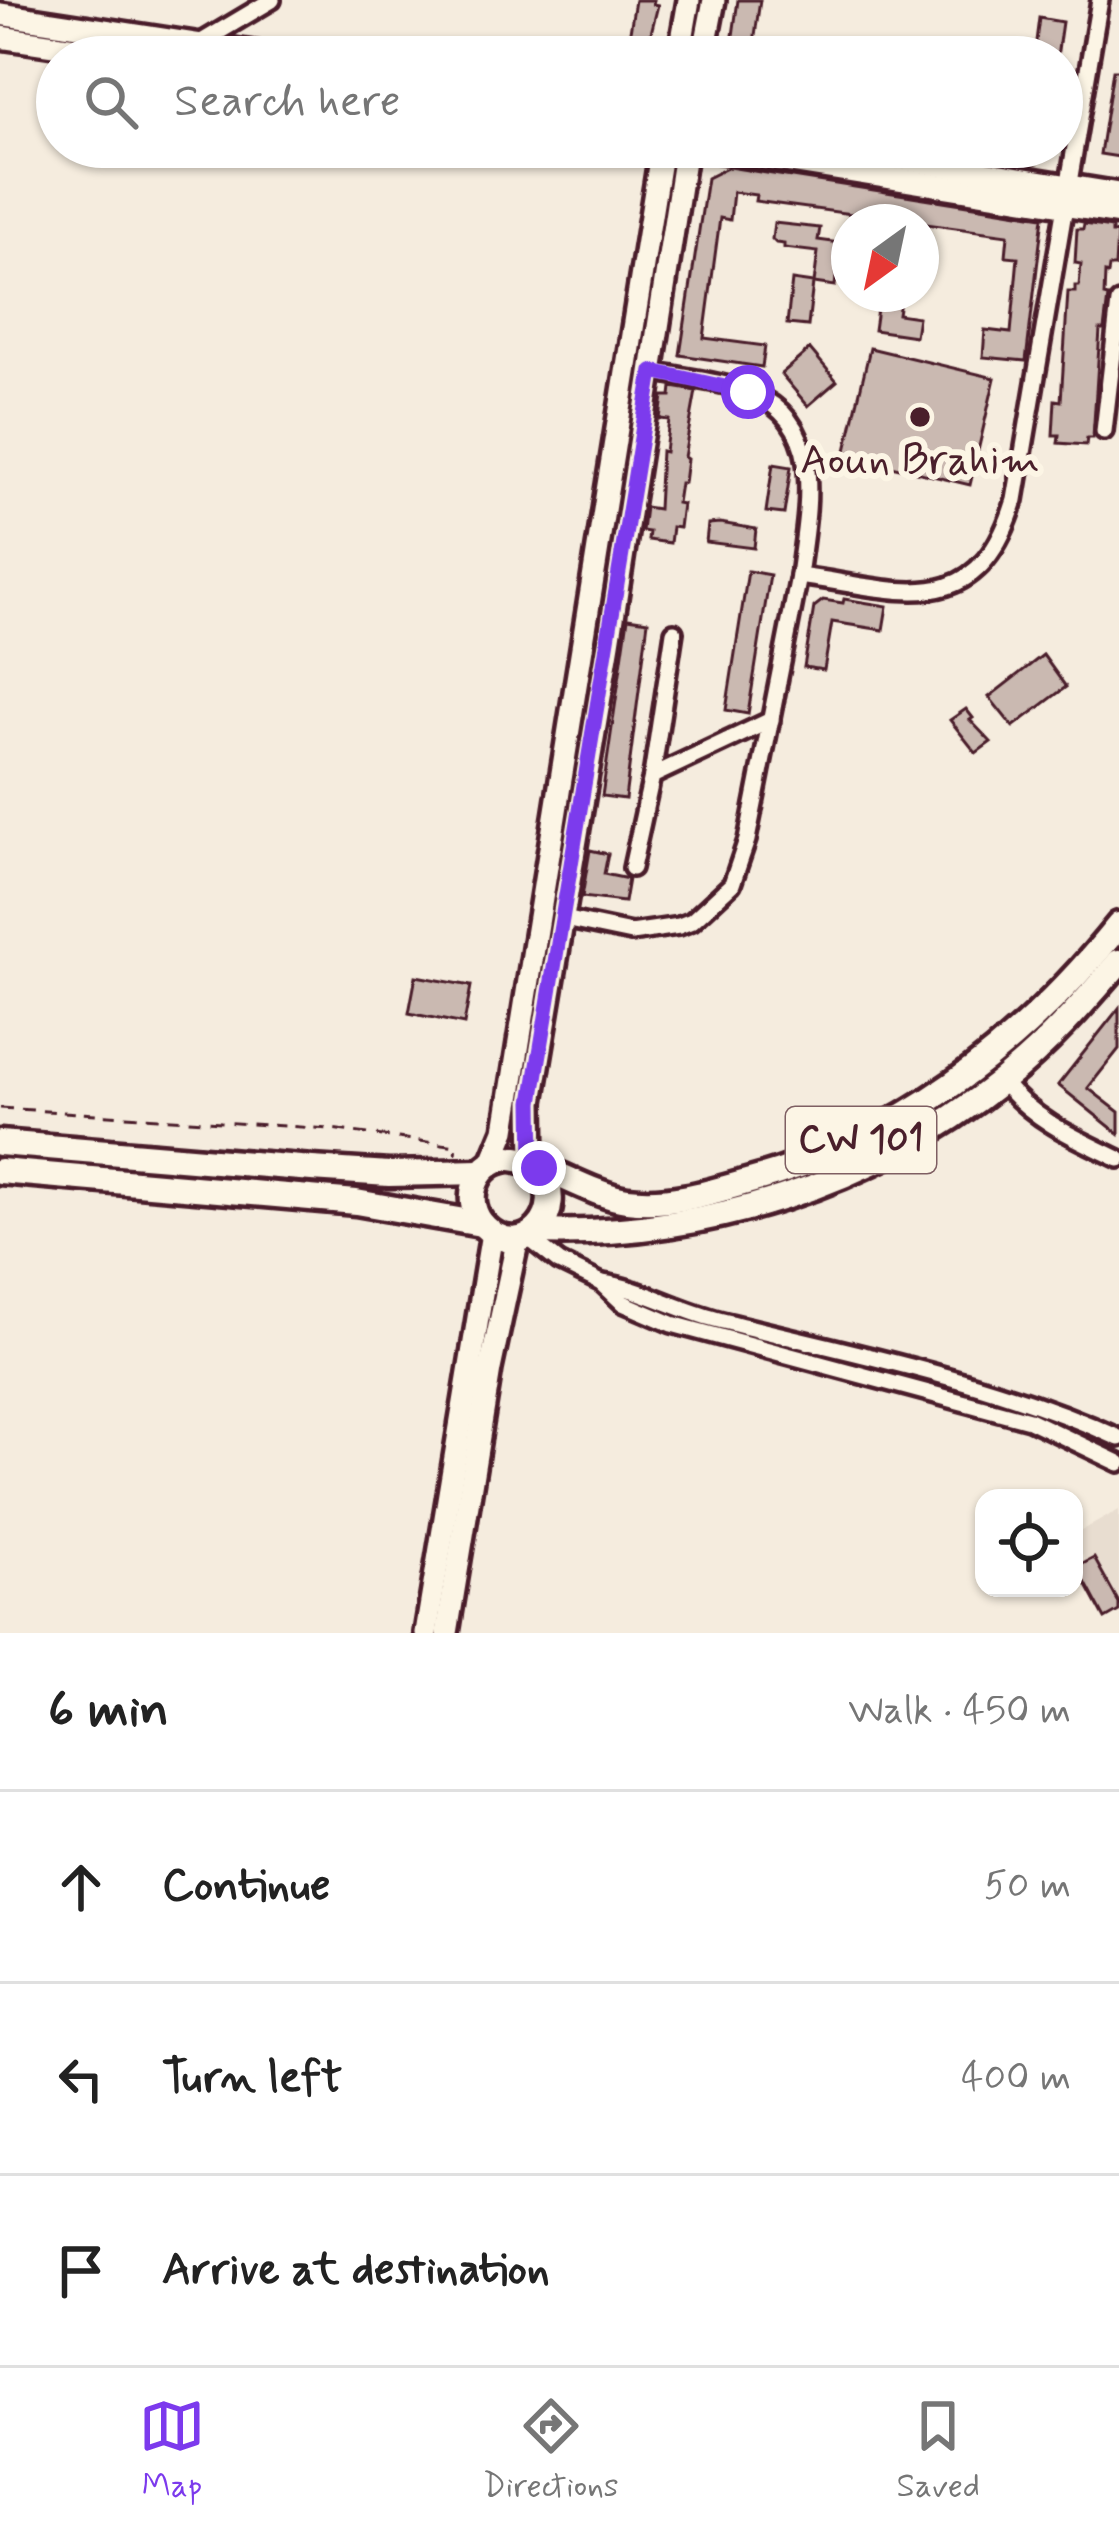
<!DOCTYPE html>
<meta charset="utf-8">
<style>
body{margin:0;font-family:Mynerve,sans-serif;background:#f2f2f2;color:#222}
.controls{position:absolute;right:36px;bottom:36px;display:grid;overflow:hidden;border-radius:24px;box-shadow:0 3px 9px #0004}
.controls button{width:108px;height:108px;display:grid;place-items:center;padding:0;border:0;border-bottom:3px solid #e0e0e0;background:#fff;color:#222;font:60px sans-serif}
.compass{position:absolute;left:831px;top:204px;width:108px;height:108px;border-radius:50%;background:#fff;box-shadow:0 3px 9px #0004;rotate:213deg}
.stop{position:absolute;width:36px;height:36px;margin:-27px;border:9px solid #7c3aed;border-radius:50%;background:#fff}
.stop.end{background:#7c3aed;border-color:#fff;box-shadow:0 3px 12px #0008}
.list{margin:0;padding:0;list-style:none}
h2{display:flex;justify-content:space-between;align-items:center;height:156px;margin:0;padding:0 48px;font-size:51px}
h2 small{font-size:39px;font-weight:400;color:#767676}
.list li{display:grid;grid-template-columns:78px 1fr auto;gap:36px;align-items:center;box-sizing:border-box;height:192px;padding:0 48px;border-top:3px solid #e0e0e0}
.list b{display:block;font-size:45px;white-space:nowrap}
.list em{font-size:39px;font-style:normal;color:#767676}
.icon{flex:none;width:66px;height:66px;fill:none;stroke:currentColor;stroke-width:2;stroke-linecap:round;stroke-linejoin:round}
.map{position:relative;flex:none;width:1119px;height:1633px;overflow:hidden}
.search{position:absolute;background:#fff;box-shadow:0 3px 9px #0004;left:36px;right:36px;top:36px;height:132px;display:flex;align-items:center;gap:30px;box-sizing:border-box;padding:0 42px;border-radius:66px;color:#767676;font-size:45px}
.sheet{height:732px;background:#fff}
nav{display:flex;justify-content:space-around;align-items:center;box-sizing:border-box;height:168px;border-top:3px solid #e0e0e0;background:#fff;font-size:33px;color:#767676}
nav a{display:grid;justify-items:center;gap:6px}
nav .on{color:#7c3aed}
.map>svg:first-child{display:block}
.built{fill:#e8ddd0}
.building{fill:#cab9b1;stroke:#4a1f2b;stroke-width:3}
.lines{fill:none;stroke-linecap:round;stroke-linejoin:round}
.street-casing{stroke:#4a1f2b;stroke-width:24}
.secondary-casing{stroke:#4a1f2b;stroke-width:30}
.primary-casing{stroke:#4a1f2b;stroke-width:33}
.path{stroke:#4a1f2b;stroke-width:3;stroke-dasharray:12 9;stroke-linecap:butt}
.street{stroke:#fcf5e5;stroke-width:15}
.secondary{stroke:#fcf5e5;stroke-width:21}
.primary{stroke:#fcf5e5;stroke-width:24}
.route{stroke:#7c3aed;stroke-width:15}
.poi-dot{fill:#4a1f2b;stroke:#fcf5e5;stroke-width:4.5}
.labels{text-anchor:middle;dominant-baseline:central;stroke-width:12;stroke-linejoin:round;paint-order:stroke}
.shield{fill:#fcf5e5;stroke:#7f5f63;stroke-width:3}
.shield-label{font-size:39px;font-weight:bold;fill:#4a1f2b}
.poi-label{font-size:42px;fill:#4a1f2b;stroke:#fcf5e5}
</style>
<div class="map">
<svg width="1119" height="1633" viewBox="0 0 1119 1633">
<rect width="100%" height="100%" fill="#f5ecde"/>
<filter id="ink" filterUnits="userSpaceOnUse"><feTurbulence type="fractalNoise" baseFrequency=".00833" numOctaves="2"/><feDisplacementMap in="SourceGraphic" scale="24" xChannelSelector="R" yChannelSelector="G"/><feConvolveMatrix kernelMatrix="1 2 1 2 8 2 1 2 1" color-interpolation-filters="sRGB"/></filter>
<g filter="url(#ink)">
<path class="built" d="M1119,1510V1611L1105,1619L1077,1567L1085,1562L1074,1535Z"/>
<g class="building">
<path d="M635,0H654L653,4L658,5L645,57H626Z"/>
<path d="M738,0H760L752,57H730Z"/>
<path d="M1039,18L1062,22L1057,57H1034Z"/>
<path d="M1113,70H1119V157L1100,154Z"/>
<path d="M729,167L1043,217L1026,361L983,357L985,330L1011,333L1018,257L1006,256L1008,235L755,201L756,195L733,192L730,220L720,218L704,338L765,346L762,367L680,355L707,178Z"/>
<path d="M774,223L820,228L818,240L840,243L835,286L814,283L818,252L784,248V244L776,243L772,239Z"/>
<path d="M1084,224L1112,228V233H1117L1115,267H1109L1108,274L1105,273L1104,296L1108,297L1104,330H1100L1093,438H1087L1086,445L1058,443L1059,435H1053L1055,400L1061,401L1068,292H1075V286H1079L1081,264L1075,263L1077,229H1083Z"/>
<path d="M792,280L813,283L808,326L787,324Z"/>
<path d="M879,294H901L898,314L918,317L915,336L874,330Z"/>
<path d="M870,348L995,378L970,485L845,455Z"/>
<path d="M810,349L837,381L808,406L781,374Z"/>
<path d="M672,387L696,391L684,457L687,459L684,483H680L677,503L682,504L679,528L672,527L670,543L648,540L649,532L642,531L645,507L658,509L661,451L665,452L669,420L660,419L663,396H671Z"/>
<path d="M773,464L791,467L784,514L766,512Z"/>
<path d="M720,523L756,529L754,548L706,542L708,524Z"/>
<path d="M748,571L770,575L748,714L726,710Z"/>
<path d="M844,599L887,606L883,630L832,622L824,670L804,667L814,607L823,600L843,603Z"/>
<path d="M628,618L648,621L625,799L602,796Z"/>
<path d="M1043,655L1066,687L1013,727L989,697Z"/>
<path d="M966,709L973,718L970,720L991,742L976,753L950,720Z"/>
<path d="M590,850L608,854L604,874L628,879L624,902L582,897Z"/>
<path d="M416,976L471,986L464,1024L409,1013Z"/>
<path d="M1119,1008V1049L1088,1088L1119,1112V1134L1058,1085Z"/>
<path d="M1094,1558L1119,1603V1611L1105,1619L1077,1567Z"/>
</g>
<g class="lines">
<defs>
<g id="street">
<path d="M192,57L200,43L272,0"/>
<path d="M652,371C685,378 722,381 753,394C828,424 807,512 799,576C901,589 977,625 1015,500L1100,0"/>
<path d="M1104,431L1119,302"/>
<path d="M652,776L674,632"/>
<path d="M632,868L652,776L771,720"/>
<path d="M564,919L631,933L679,926L692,921L732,884L747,840L799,576"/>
<path d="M1002,1081C1033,1120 1075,1138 1119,1159"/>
<path d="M526,1236L559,1262L602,1283L623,1303L672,1324L1029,1420L1119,1463"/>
<path d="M602,1283C641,1288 676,1309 715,1319C850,1353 991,1379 1119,1438"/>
</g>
<g id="secondary">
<path d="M0,14L280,57"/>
<path d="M0,37L135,57"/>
<path d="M679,57L689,0"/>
<path d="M703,57L714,0"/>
<path d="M697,147L1119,214"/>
<path d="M828,147L1119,194"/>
<path d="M491,1164L505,1130L662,147"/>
<path d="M533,1164L532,1102L609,643L686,147"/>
<path d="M426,1633L492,1233"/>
<path d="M447,1633L490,1369L518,1238"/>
</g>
<g id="primary">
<path d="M0,1143L312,1169L389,1174L481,1172"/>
<path d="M539,1168C572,1213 522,1264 485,1227C461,1204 474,1162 508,1158C530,1156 592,1196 627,1200C667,1205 705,1194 743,1183C898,1141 1019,1049 1119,925"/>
<path d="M0,1171L356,1202L481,1224"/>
<path d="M535,1232C702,1238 872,1185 1003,1080C1047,1045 1083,1004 1119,962"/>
</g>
</defs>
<use href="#street" class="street-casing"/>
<use href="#secondary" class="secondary-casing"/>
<use href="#primary" class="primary-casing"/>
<path class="path" d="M0,1108L331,1129L457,1146L456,1154"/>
<use href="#street" class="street"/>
<use href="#secondary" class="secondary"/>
<use href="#primary" class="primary"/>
</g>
</g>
<g class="lines" filter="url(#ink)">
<path class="route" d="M539,1168L533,1164L532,1102L652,371L748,392"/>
</g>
<circle class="poi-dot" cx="920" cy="417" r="12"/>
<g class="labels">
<rect class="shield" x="786" y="1107" width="150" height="66" rx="9"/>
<g class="shield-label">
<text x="861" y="1140">CW 101</text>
</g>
<g class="poi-label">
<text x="920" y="461">Aoun Brahim</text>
</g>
</g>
</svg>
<div class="controls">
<button><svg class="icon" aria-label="locate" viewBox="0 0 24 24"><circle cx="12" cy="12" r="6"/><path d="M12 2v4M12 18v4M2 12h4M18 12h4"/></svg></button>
</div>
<svg class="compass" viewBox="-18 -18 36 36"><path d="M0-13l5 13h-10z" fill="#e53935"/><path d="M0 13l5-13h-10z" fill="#767676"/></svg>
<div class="stop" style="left:748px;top:392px"></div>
<div class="stop end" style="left:539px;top:1168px"></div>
<div class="search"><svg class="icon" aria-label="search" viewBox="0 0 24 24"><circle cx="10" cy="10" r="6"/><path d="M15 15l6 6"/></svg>Search here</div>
</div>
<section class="sheet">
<h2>6 min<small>Walk · 450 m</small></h2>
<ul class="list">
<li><svg class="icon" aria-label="ahead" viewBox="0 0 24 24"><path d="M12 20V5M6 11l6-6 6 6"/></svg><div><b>Continue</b></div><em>50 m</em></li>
<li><svg class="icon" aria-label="left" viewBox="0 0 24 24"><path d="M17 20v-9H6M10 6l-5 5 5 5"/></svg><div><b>Turn left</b></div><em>400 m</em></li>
<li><svg class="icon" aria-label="arrive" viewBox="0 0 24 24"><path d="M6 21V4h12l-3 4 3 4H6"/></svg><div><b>Arrive at destination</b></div></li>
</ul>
</section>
<nav>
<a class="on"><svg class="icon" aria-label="map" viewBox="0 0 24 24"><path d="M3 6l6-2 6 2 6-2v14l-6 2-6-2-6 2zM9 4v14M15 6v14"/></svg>Map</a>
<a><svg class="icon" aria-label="directions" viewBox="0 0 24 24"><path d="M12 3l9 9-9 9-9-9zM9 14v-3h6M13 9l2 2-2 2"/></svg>Directions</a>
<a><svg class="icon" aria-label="saved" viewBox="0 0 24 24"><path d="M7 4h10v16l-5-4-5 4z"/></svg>Saved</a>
</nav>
